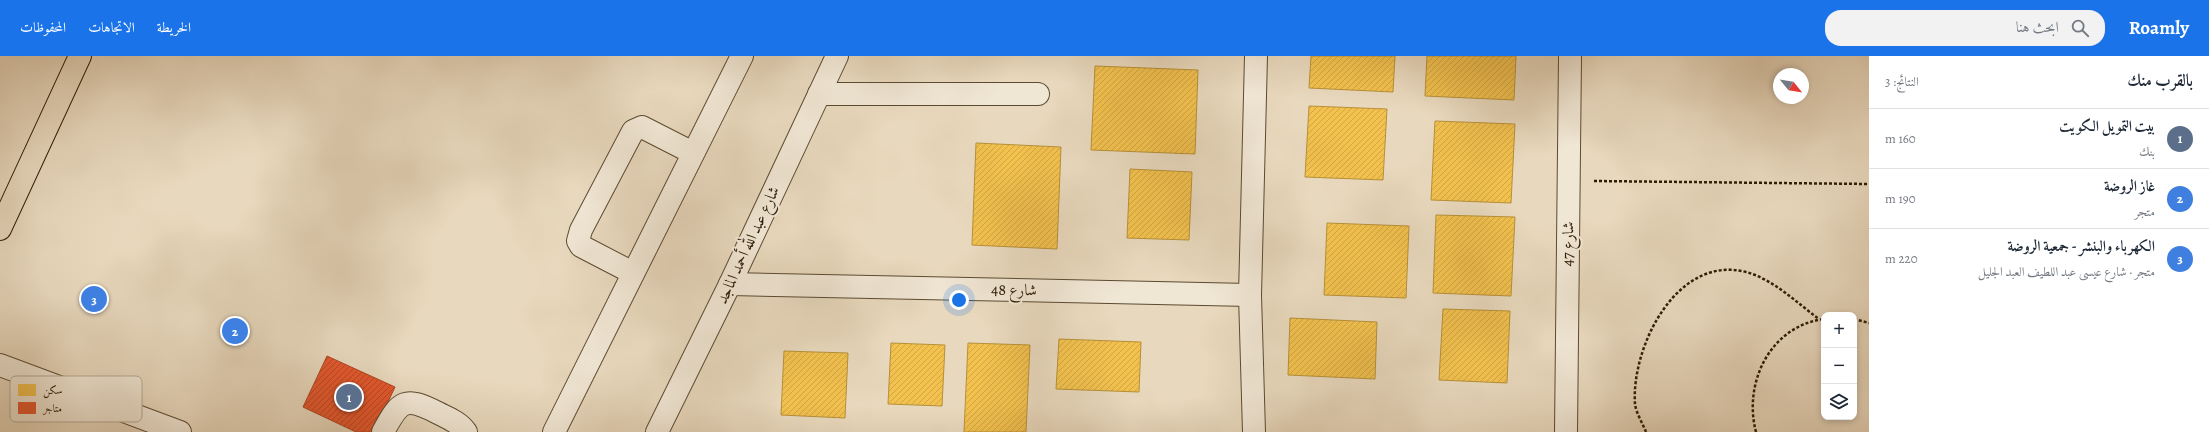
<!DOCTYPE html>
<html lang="ar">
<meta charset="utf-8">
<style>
body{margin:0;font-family:Alegreya,Amiri,serif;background:#f2f2f3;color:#1f2937;direction:rtl}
.controls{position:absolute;right:12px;bottom:12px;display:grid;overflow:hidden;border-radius:8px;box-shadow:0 2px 6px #0003}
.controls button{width:36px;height:36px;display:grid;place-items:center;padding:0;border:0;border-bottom:1px solid #e0e1e3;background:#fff;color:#1f2937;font:20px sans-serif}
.compass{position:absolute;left:1773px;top:12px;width:36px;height:36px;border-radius:50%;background:#fff;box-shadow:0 2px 6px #0003;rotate:120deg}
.you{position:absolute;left:959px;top:244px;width:14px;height:14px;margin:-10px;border:3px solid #fff;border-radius:50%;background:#1a73e8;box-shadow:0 0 0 6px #1a73e833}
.badge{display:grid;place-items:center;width:26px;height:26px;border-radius:50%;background:#1a73e8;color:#fff;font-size:13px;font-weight:700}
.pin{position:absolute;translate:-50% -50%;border:2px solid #fff;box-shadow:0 1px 4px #0006}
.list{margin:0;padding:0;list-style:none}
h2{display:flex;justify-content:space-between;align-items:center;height:52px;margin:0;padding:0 16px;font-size:17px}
h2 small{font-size:13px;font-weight:400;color:#747a83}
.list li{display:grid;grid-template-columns:26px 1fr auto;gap:12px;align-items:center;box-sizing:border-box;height:60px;padding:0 16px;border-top:1px solid #e0e1e3}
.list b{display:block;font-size:15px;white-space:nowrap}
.list p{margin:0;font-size:13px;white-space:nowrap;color:#747a83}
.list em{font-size:13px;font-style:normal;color:#747a83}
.icon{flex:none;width:22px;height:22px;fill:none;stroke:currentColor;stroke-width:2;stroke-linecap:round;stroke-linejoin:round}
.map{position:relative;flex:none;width:1869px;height:376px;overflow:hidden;direction:ltr}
header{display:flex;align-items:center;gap:24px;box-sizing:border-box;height:56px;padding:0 20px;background:#1a73e8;color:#fff}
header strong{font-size:19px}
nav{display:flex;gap:22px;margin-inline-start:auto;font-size:14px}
.search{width:280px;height:36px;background:#f2f2f3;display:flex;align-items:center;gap:10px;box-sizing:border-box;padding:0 14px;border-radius:16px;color:#747a83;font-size:15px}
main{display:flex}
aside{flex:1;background:#fff}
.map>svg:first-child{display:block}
.homes{fill:url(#homes-hatch);stroke:#b79038}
.shops{fill:url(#shops-hatch);stroke:#ad4521}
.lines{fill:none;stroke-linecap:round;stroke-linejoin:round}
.minor-casing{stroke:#5b4b32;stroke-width:24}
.major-casing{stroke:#2c1c04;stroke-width:24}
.path{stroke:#2c1c04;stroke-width:2.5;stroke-dasharray:3 2;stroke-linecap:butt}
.minor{stroke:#f0e6d4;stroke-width:22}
.major{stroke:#e8d8bd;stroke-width:22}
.labels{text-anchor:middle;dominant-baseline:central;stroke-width:4;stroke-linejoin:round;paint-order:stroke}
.street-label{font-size:16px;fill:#2c1c04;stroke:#f0e6d4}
.key{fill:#f0e6d4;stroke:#b5a996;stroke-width:1}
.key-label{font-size:11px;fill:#2c1c04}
</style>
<header>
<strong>Roamly</strong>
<div class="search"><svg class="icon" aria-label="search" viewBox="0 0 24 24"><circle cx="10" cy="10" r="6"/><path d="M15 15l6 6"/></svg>ابحث هنا</div>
<nav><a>الخريطة</a><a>الاتجاهات</a><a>المحفوظات</a></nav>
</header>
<main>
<aside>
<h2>بالقرب منك<small>النتائج: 3</small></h2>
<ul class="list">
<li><span class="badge" style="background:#5c6f8a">1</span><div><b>بيت التمويل الكويت</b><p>بنك</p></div><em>160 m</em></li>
<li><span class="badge" style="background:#3f7fe0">2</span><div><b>غاز الروضة</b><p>متجر</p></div><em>190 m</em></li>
<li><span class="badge" style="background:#3f7fe0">3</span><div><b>الكهرباء والبنشر - جمعية الروضة</b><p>متجر · شارع عيسى عبد اللطيف العبد الجليل</p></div><em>220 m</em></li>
</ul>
</aside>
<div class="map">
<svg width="1869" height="376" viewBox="0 0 1869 376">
<defs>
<pattern id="homes-hatch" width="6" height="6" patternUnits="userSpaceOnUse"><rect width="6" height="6" fill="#f2c14e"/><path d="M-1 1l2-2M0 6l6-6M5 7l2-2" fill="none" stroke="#d0a542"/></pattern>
<pattern id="shops-hatch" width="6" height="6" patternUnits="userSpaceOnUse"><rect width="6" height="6" fill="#e4572e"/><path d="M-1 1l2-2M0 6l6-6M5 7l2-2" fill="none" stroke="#b94725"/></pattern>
</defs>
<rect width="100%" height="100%" fill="#e8d8bd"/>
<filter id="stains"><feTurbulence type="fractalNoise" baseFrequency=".005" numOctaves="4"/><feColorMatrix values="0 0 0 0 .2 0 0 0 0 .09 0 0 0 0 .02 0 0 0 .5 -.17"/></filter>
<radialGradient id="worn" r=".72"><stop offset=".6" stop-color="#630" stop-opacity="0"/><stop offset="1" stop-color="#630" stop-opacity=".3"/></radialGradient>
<g class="homes">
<path d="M1311,0H1395L1393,36L1309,32Z"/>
<path d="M1427,0H1516L1514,44L1425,40Z"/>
<path d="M1095,10L1198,14L1195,98L1091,94Z"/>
<path d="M1309,50L1387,53L1383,124L1305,121Z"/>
<path d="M1435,65L1515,68L1511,147L1431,144Z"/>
<path d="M976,87L1061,91L1057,193L972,189Z"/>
<path d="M1130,113L1192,116L1189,184L1127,182Z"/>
<path d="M1436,159L1515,161L1511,240L1433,237Z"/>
<path d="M1327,167L1409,170L1406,242L1324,239Z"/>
<path d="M1443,253L1510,255L1507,327L1439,324Z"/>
<path d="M1290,262L1377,266L1375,323L1288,319Z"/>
<path d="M1059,283L1141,286L1139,336L1056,333Z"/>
<path d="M891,287L945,289L942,350L888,348Z"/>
<path d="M968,287L1030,289L1026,376H964Z"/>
<path d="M784,295L848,297L845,362L781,359Z"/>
</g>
<path class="shops" d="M327,300L395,331L374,376H356L303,351Z"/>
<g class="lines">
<defs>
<g id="minor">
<path d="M819,38H1038"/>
<path d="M633,217L581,190L578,185L581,174L633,75L642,71L693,97"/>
<path d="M730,228L1250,239"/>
<path d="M0,309L180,376"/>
<path d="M383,376C400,344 405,340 438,357C448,362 459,366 466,376"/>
<path d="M554,376L742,0"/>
<path d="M657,376L730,228L837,0"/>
<path d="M1254,376L1250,239L1256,0"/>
<path d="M1566,376L1570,0"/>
</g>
<path id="major" d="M0,173L80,0"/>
</defs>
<use href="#minor" class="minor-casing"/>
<use href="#major" class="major-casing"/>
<g class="path">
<path d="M1594,125L1869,128"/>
<path d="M1854,263L1869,267"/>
<path d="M1646,376C1643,368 1636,357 1635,348C1631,291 1677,198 1746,216C1773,223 1797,247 1819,263"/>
<path d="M1756,376C1743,327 1770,270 1824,263"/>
</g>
<use href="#minor" class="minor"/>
<use href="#major" class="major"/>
</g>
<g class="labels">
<g class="street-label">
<text transform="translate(1568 188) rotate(-89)">شارع 47</text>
<text transform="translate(748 189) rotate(-65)">شارع عبد الله أحمد الماجد</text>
<text transform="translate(1014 234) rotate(1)">شارع 48</text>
</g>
</g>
<rect x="10" y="320" width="132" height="46" rx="6" class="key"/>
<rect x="18" y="328" width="18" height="12" fill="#f2c14e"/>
<rect x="18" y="346" width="18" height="12" fill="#e4572e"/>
<g class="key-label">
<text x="43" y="338">سكن</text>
<text x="43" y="356">متاجر</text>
</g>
<rect width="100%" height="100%" filter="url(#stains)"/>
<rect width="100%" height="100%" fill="url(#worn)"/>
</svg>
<div class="controls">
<button>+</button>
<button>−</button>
<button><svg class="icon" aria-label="layers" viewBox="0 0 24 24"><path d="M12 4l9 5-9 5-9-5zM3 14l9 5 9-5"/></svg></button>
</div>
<svg class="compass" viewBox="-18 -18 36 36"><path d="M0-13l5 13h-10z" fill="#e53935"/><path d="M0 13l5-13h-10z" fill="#747a83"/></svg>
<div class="you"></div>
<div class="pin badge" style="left:349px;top:341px;background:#5c6f8a">1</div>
<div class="pin badge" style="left:235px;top:275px;background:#3f7fe0">2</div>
<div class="pin badge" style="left:94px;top:243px;background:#3f7fe0">3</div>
</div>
</main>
